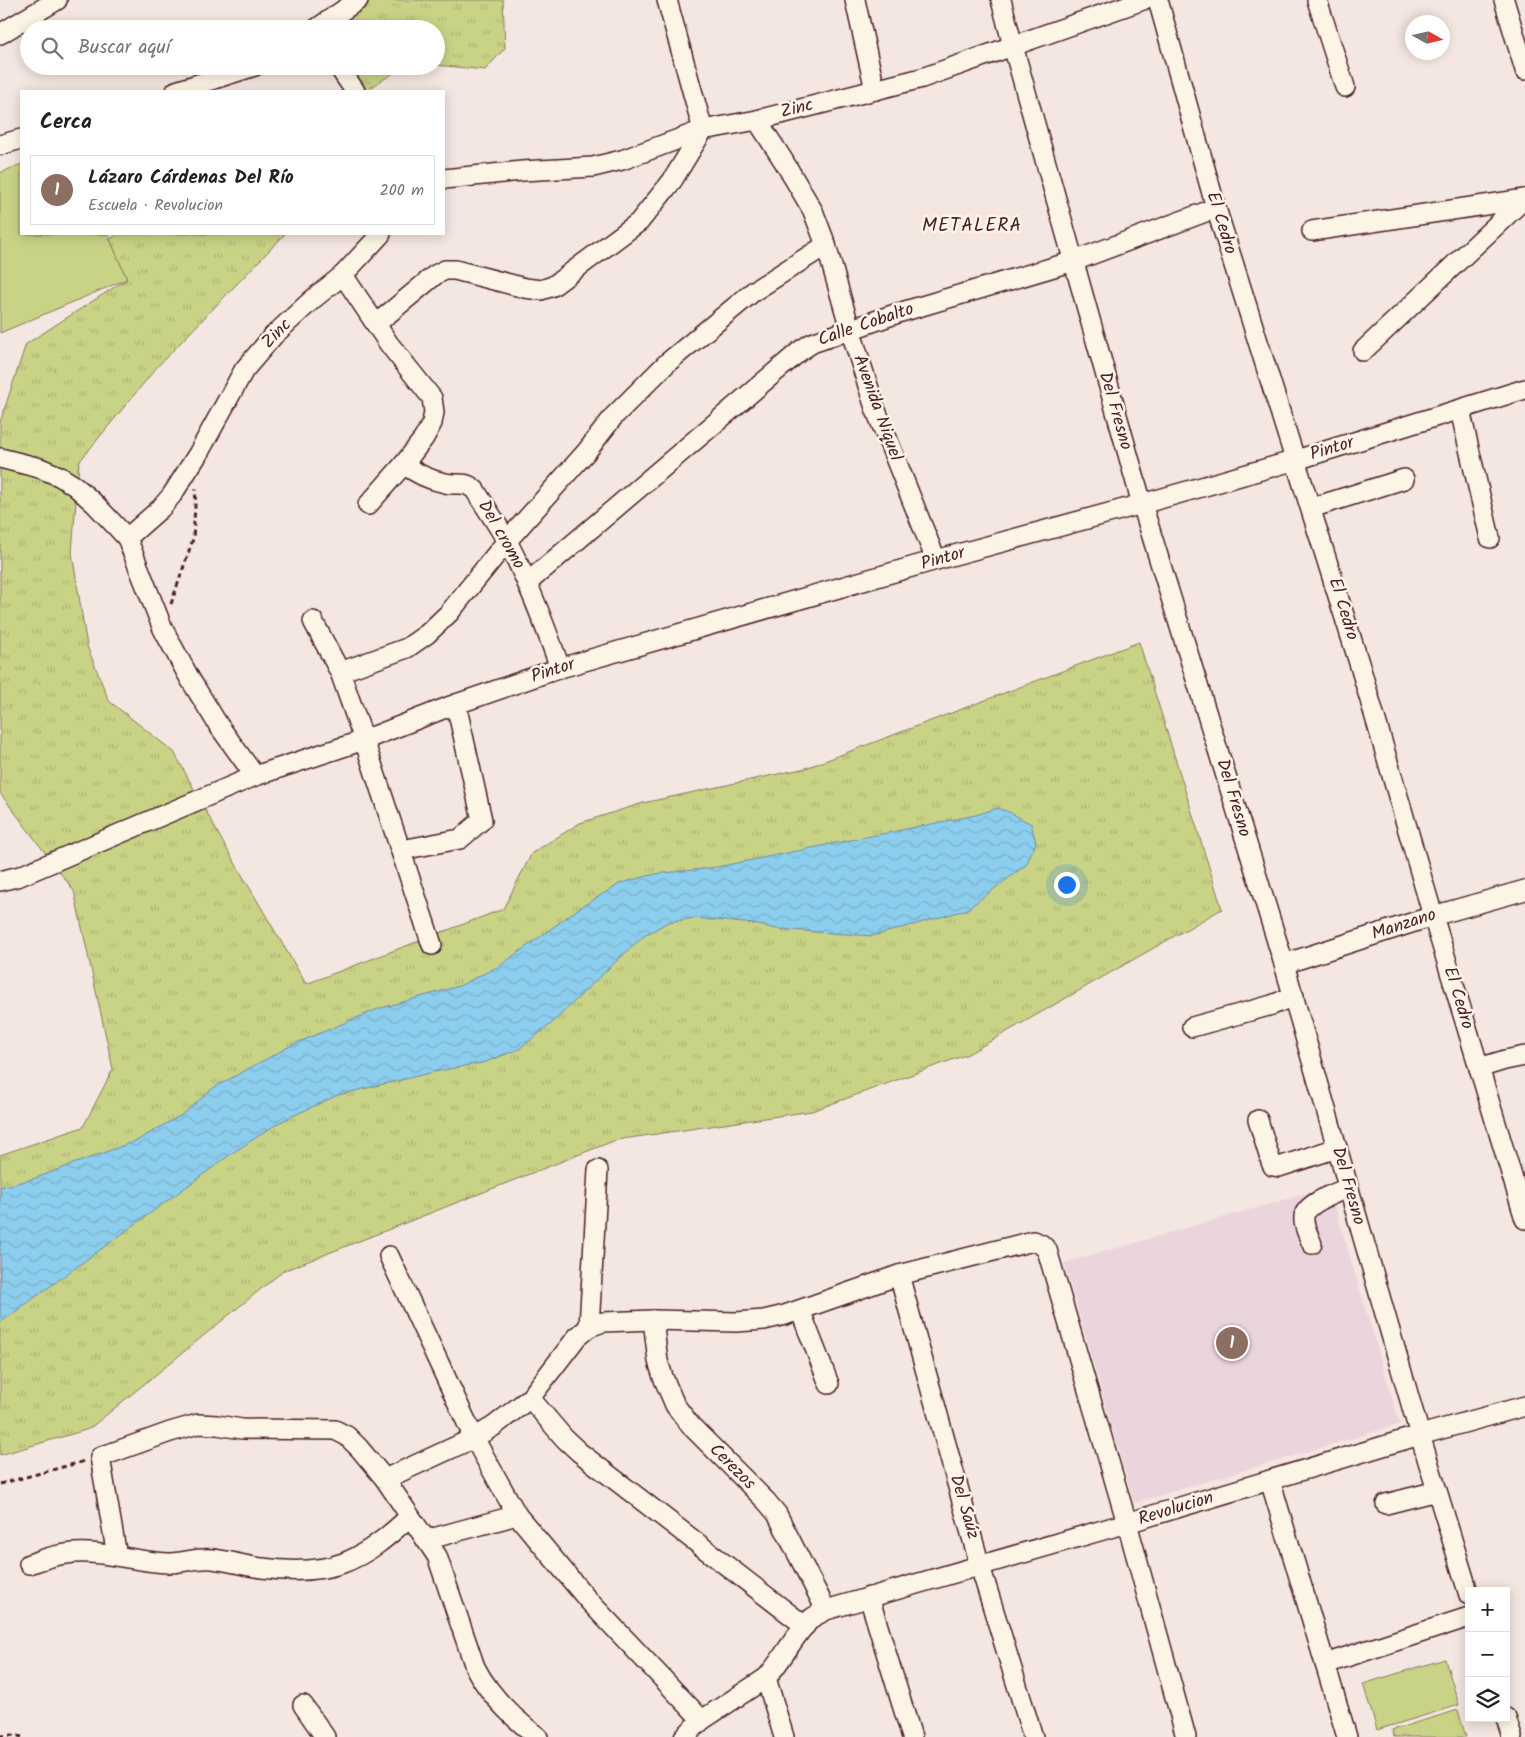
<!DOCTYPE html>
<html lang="es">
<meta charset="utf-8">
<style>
body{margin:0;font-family:Kalam,sans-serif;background:#f2f2f2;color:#202124}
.controls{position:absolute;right:15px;bottom:15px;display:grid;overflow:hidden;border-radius:0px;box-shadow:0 2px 12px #0003}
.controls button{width:45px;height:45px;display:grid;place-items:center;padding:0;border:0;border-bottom:1px solid #e0e0e0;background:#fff;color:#202124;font:25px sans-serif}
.compass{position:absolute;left:1405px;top:15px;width:45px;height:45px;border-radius:50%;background:#fff;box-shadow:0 2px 12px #0003;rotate:98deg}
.you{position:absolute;left:1066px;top:884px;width:18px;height:18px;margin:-12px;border:4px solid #fff;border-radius:50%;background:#1a73e8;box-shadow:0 0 0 8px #1a73e833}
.badge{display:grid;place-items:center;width:32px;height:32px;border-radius:50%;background:#4a1f2b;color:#fff;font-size:16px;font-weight:700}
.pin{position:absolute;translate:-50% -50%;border:2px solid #fff;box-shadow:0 1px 5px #0006}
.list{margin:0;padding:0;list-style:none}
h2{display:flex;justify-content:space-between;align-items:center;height:65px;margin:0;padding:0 20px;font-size:21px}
h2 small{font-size:16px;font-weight:400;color:#757577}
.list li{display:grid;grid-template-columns:32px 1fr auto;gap:15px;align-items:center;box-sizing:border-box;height:70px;margin:0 10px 10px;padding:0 10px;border:1px solid #e0e0e0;border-radius:0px}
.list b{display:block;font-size:19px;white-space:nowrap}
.list p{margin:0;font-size:16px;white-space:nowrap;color:#757577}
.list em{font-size:16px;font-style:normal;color:#757577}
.icon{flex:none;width:28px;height:28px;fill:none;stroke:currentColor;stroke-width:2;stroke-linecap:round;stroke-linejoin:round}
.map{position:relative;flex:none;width:1525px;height:1737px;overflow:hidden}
.search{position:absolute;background:#fff;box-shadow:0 2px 12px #0003;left:20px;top:20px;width:425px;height:55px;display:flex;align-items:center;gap:12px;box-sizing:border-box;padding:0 18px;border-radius:28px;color:#757577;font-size:19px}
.panel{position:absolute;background:#fff;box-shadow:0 2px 12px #0003;left:20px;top:90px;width:425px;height:145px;border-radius:0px}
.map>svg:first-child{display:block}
.built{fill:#ebd5dc}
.grass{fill:#c8d386;stroke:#897958}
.park{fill:url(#park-tufts);stroke:#897958}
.water{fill:url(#water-waves);stroke:#72889f}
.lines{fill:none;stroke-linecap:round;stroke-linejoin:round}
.minor-casing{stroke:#4a1f2b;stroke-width:22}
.path{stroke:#4a1f2b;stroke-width:3;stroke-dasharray:5 4;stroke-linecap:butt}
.minor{stroke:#fcf5e5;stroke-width:19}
.labels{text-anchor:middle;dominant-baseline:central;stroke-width:5;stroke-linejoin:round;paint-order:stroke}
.street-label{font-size:18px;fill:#4a1f2b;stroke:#fcf5e5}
.neighbourhood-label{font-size:19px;letter-spacing:1px;fill:#4a1f2b;stroke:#fcf5e5}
</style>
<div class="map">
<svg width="1525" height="1737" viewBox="0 0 1525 1737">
<defs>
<pattern id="park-tufts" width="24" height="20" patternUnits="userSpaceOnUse" patternTransform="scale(1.25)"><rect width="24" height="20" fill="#c8d386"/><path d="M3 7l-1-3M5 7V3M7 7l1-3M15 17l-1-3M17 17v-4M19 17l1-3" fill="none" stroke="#adb574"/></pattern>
<pattern id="water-waves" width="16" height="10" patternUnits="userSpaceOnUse" patternTransform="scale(1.25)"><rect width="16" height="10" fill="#8cceed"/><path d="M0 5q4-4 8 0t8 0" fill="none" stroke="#7ab0cb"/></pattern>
</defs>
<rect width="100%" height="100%" fill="#f4e6e1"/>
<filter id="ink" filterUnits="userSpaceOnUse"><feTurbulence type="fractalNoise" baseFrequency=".02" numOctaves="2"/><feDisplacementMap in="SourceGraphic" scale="10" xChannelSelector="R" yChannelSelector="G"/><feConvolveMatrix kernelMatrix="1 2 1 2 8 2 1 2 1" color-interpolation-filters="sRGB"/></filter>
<g filter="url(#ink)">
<path class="built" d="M1329,1187L1400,1424L1134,1503L1064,1263Z"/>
<g class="grass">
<path d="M21,164V234H108L127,279L0,333V173Z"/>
<path d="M1445,1659L1459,1705L1377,1730L1363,1684Z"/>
<path d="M1458,1710L1466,1737H1394L1392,1730Z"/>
</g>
<g class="park">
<path d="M371,0H503L505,48L485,70L436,65V29H327Z"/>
<path d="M344,66H405L365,91H362Z"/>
<path d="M118,234H285L157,367L79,462L72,553L87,646L109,701L174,752L221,839L306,984L503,909L532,853L580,823L643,803L806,768L1139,642L1222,909L968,1054L812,1111L616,1140L283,1271L89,1429L0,1455V1155L83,1127L113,1069L74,891L0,793V422L26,344L127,279L110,239Z"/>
</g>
<path class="water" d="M998,808L1011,813L1031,824L1036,843L1026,865L966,910L873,936L776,929L754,924L695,918L668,922L644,936L611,966L551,1024L519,1049L486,1062L434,1072L338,1095L280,1122L231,1154L0,1323V1187L33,1179L138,1140L183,1114L213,1088L294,1044L378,1009L459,986L501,965L578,909L621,883L655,874L712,868L976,815Z"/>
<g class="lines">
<defs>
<g id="minor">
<path d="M855,0L875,90"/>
<path d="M1001,0L1013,46L1142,504L1284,964L1420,1435L1469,1595"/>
<path d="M1158,0L1216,208L1360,666L1433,916L1525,1219"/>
<path d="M1317,0L1345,87"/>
<path d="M1504,0L1525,70"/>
<path d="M316,29L358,0"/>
<path d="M0,34L57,0"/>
<path d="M338,66L355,91"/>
<path d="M176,91L255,66"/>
<path d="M757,120L783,160L813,211L826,245L850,329L875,408L936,560"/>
<path d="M0,145L21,139"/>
<path d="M444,179L522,171L593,167L622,160L703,130L757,120L922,78L1143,0"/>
<path d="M1312,231L1525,199"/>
<path d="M343,275L389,344L432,398L434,412L432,423L424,438L404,464C415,473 430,480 445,483C458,486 464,480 475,490C486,508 498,525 508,543C529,583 545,625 560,668"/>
<path d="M376,324L435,275L445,270H455L525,288L541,290L553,286L639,222L672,181L703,130L667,0"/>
<path d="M1363,351L1524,199"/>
<path d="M1460,410L1490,538"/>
<path d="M0,458L40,468L59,476L75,486L95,504L127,538L163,629L190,679L219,726L255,776L364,740L448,707L560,668L936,560L1142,504L1296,460L1525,389"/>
<path d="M368,505L404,464"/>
<path d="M1311,508L1404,479"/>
<path d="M127,538L161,508L172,495L198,454L244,370L273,336L313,299L343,275L381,234"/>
<path d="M527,583L800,351L812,343L898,313L1074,261L1216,208"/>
<path d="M313,621L340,672"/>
<path d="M401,850L460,839L482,820L456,704"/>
<path d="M0,881L20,876L255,776"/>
<path d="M432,945L364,740L340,672L407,648L427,634L449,613L507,541L587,451L614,416L667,363L754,291L826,245"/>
<path d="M1284,964L1433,916L1525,890"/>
<path d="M1192,1027L1272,1005L1294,996"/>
<path d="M1479,1068L1505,1060L1525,1056"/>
<path d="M1258,1120L1271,1162L1273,1166L1279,1167L1337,1148"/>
<path d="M1312,1244C1309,1236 1303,1226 1304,1217C1304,1204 1338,1192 1348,1188"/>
<path d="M389,1256L474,1438L517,1515L588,1600L702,1720"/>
<path d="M899,1275L980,1566L1033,1737"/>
<path d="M800,1310L829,1384"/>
<path d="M653,1320L658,1361L663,1377L675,1405L691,1426L766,1501L777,1514L826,1610"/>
<path d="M589,1327L598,1170"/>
<path d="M530,1398L564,1438L579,1452L805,1626"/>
<path d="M385,1479L474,1438L494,1426L530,1398L577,1337L589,1327L603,1322L653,1320L736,1322L764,1320L785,1315L899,1275L1033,1241L1041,1244L1047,1250L1127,1523L1186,1737"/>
<path d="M1270,1480L1347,1737"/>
<path d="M1386,1504L1437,1491"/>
<path d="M426,1540L517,1515"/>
<path d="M117,1556L100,1457L170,1432L198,1424L217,1425L242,1429L335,1430L347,1436L359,1448L385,1479L437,1556L475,1667C489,1695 513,1718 538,1737"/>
<path d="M29,1564C41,1560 54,1555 66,1554C100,1549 134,1562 168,1563C183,1563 198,1557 213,1559C230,1561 245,1566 262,1568C329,1577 361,1563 409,1517"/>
<path d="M869,1597L912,1737"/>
<path d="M1325,1664L1469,1617"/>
<path d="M766,1678L784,1737"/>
<path d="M303,1705L325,1737"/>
<path d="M1506,1718L1512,1737"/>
<path d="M684,1737L702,1720L766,1678C783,1660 795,1633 812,1618C816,1615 821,1613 826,1610L1127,1523L1420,1435L1525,1406"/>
</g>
</defs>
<use href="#minor" class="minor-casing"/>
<g class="path">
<path d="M171,604L193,539L196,489"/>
<path d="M0,1484L85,1461"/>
<path d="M0,1736L13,1735L22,1737"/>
</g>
<use href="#minor" class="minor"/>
</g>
</g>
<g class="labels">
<g class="street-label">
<text transform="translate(797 109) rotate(-14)">Zinc</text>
<text transform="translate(1221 223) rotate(73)">El Cedro</text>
<text transform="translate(866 325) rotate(-19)">Calle Cobalto</text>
<text transform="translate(277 334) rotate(-46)">Zinc</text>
<text transform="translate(877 408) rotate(70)">Avenida Niquel</text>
<text transform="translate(1115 411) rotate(74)">Del Fresno</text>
<text transform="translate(1332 449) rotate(-17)">Pintor</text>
<text transform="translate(501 535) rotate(60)">Del cromo</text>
<text transform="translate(943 559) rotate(-16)">Pintor</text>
<text transform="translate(1343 609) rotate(73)">El Cedro</text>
<text transform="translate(553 671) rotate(-18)">Pintor</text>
<text transform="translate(1233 798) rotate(73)">Del Fresno</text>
<text transform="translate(1404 925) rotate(-18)">Manzano</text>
<text transform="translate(1458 998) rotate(73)">El Cedro</text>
<text transform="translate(1348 1186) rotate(74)">Del Fresno</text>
<text transform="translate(732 1467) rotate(45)">Cerezos</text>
<text transform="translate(964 1507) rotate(74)">Del Saúz</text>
<text transform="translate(1176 1509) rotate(-17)">Revolucion</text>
</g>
<g class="neighbourhood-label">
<text x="972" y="226">METALERA</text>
</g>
</g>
</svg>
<div class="controls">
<button>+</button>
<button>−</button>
<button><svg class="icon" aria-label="layers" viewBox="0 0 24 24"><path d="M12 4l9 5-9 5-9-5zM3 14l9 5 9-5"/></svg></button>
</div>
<svg class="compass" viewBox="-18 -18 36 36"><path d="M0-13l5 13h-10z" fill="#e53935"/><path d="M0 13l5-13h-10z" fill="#757577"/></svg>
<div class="you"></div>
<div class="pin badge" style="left:1232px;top:1343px;background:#8d6e63">1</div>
<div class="search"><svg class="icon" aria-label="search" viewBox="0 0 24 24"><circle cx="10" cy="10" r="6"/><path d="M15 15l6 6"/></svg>Buscar aquí</div>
<section class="panel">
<h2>Cerca<small></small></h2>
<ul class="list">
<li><span class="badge" style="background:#8d6e63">1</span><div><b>Lázaro Cárdenas Del Río</b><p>Escuela · Revolucion</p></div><em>200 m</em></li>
</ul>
</section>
</div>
